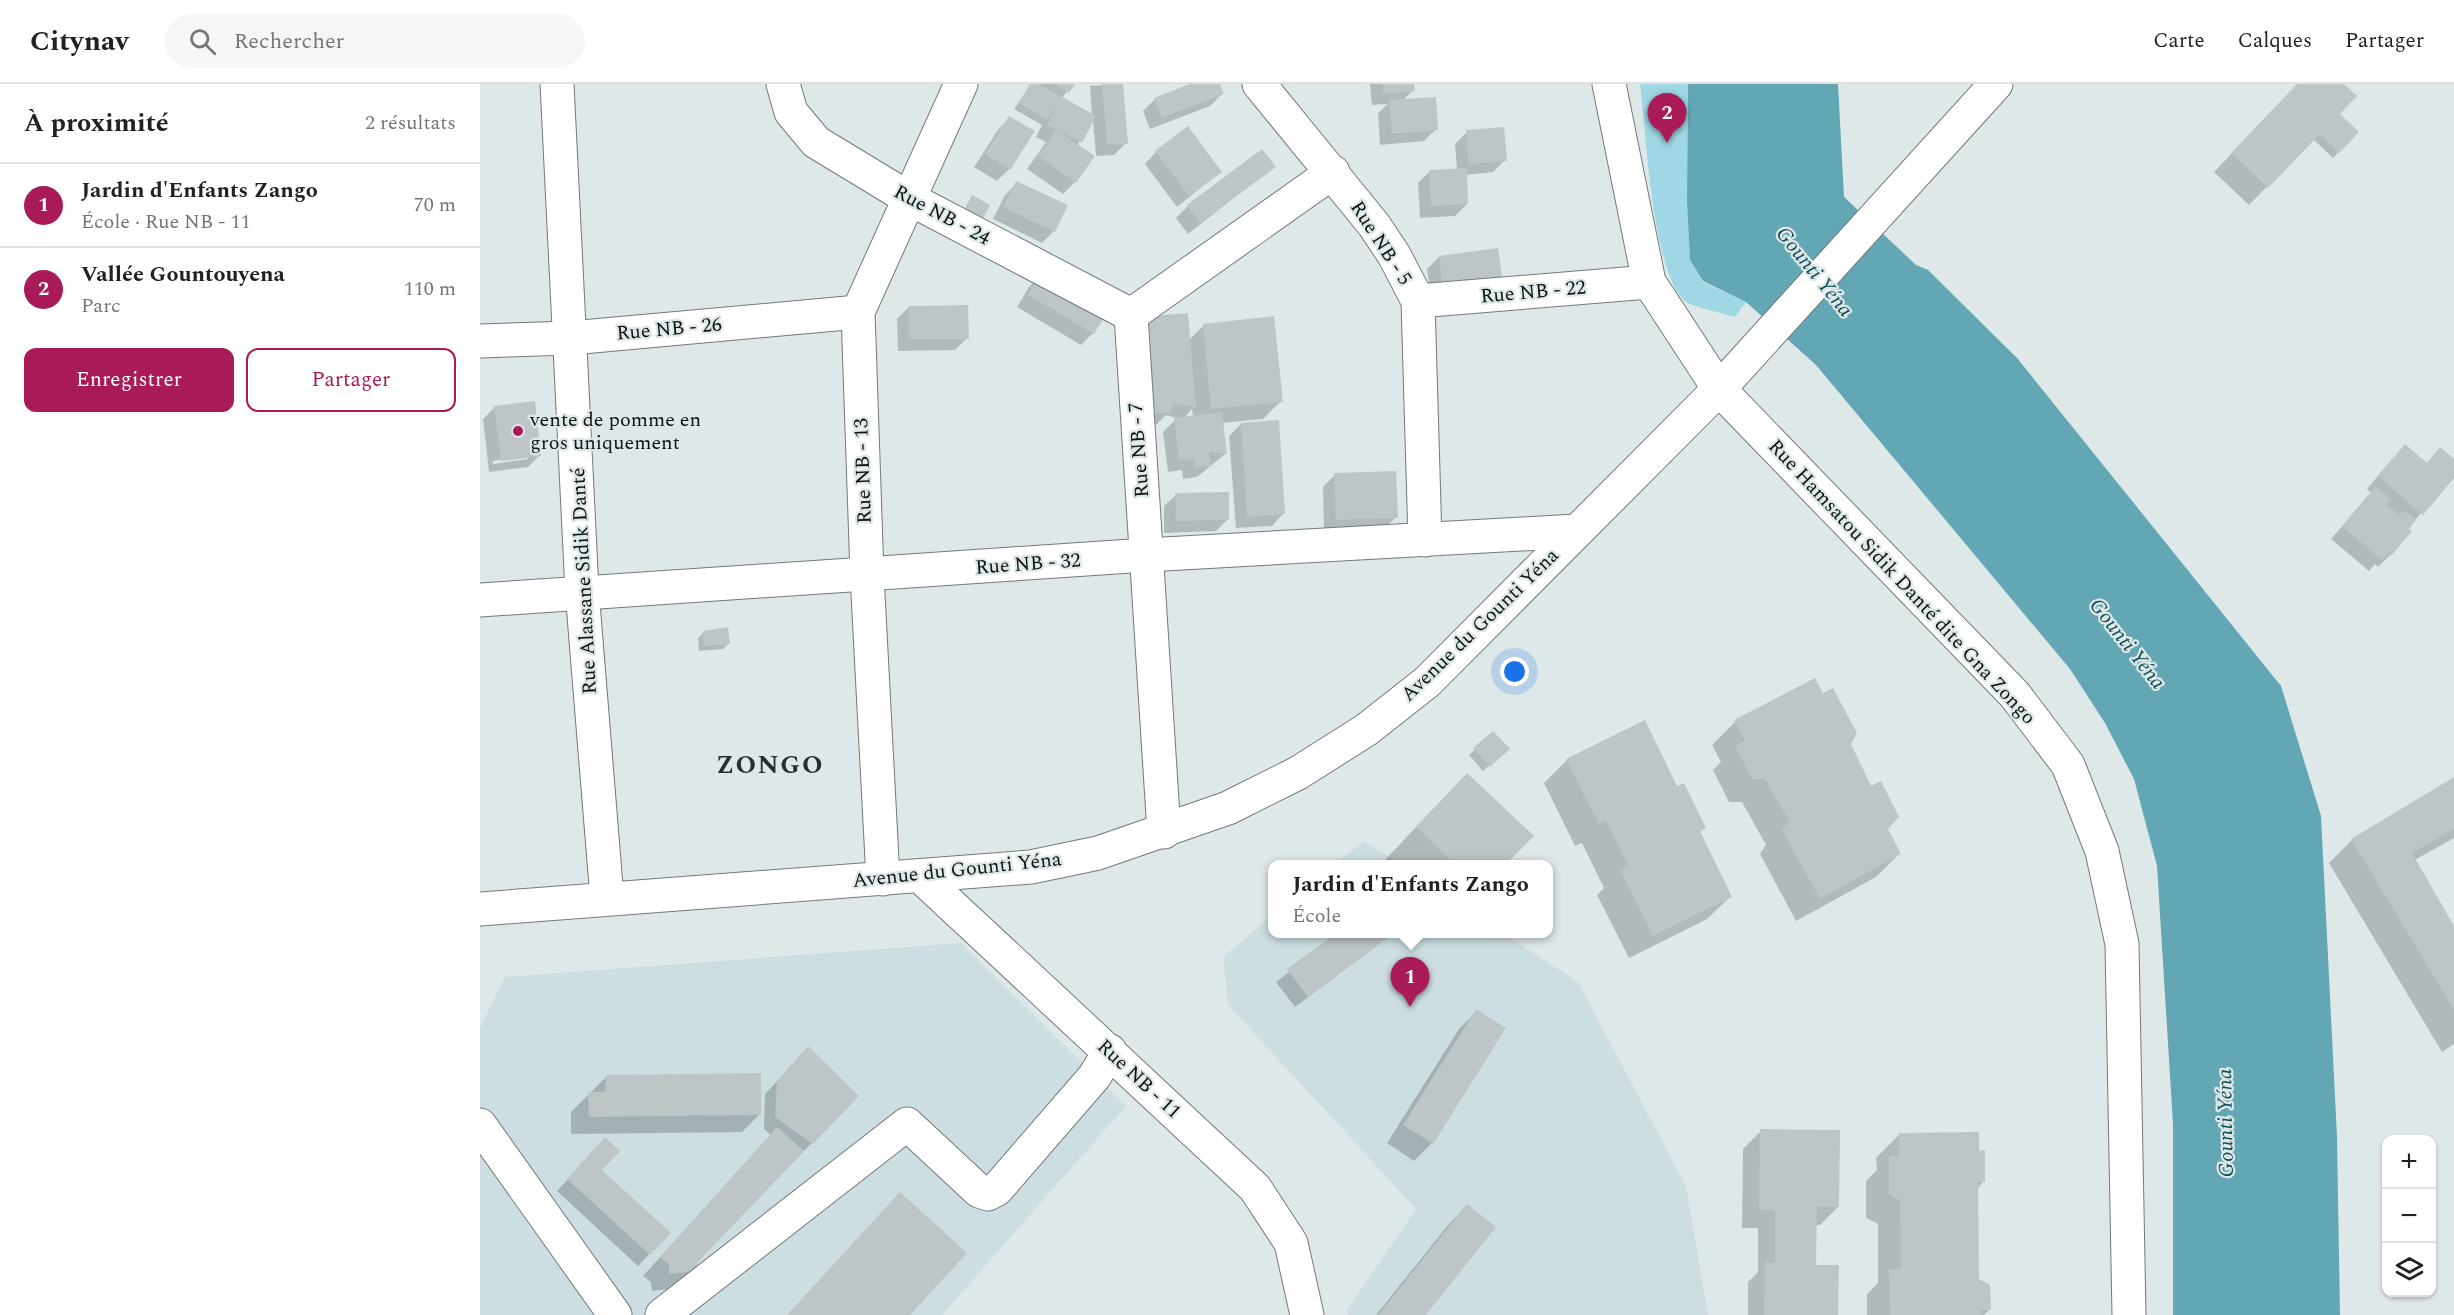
<!DOCTYPE html>
<html lang="fr">
<meta charset="utf-8">
<style>
body{margin:0;font-family:Spectral,serif;background:#f6f6f6;color:#202124}
.controls{position:absolute;right:18px;bottom:18px;display:grid;overflow:hidden;border-radius:12px;box-shadow:0 2px 4px #0004}
.controls button{width:54px;height:54px;display:grid;place-items:center;padding:0;border:0;border-bottom:2px solid #e0e0e0;background:#fff;color:#202124;font:30px sans-serif}
.you{position:absolute;left:1035px;top:588px;width:21px;height:21px;margin:-15px;border:4px solid #fff;border-radius:50%;background:#1a73e8;box-shadow:0 0 0 9px #1a73e833}
.badge{display:grid;place-items:center;width:39px;height:39px;border-radius:50%;background:#a91a58;color:#fff;font-size:20px;font-weight:700}
.pin{position:absolute;translate:-50% -50px;filter:drop-shadow(0 2px 3px #0008)}
.pin::after{content:'';position:absolute;top:32px;width:21px;height:18px;background:inherit;clip-path:polygon(0 0,100% 0,50% 100%)}
.popup{position:absolute;left:788px;top:776px;width:285px;height:78px;box-sizing:border-box;display:grid;place-content:center;border-radius:12px;background:#fff;filter:drop-shadow(0 2px 4px #0005);font-size:20px;white-space:nowrap;color:#757577}
.popup b{font-size:22px;color:#202124}
.popup::after{content:'';position:absolute;left:50%;top:100%;margin-left:-12px;border:12px solid transparent;border-top-color:#fff}
.list{margin:0;padding:0;list-style:none}
h2{display:flex;justify-content:space-between;align-items:center;height:78px;margin:0;padding:0 24px;font-size:26px}
h2 small{font-size:20px;font-weight:400;color:#757577}
.list li{display:grid;grid-template-columns:39px 1fr auto;gap:18px;align-items:center;box-sizing:border-box;height:84px;padding:0 24px;border-top:2px solid #e0e0e0}
.list b{display:block;font-size:22px;white-space:nowrap}
.list p{margin:0;font-size:20px;white-space:nowrap;color:#757577}
.list em{font-size:20px;font-style:normal;color:#757577}
.actions{display:flex;gap:12px;padding:18px 24px}
.actions a{flex:1;padding:14px 0;border:2px solid #a91a58;border-radius:12px;text-align:center;font-size:21px;color:#a91a58}
.actions .main{background:#a91a58;color:#fff}
.icon{flex:none;width:33px;height:33px;fill:none;stroke:currentColor;stroke-width:2;stroke-linecap:round;stroke-linejoin:round}
.map{position:relative;flex:none;width:1974px;height:1231px;overflow:hidden}
header{display:flex;align-items:center;gap:36px;box-sizing:border-box;height:84px;padding:0 30px;background:#fff;border-bottom:2px solid #e0e0e0}
header strong{font-size:28px}
nav{display:flex;gap:33px;margin-inline-start:auto;font-size:21px}
.search{width:420px;height:54px;background:#f6f6f6;display:flex;align-items:center;gap:15px;box-sizing:border-box;padding:0 21px;border-radius:33px;color:#757577;font-size:22px}
main{display:flex}
aside{flex:1;background:#fff}
.map>svg:first-child{display:block}
.built{fill:#cddee2}
.green{fill:#9fd8e4}
.water{fill:#63a7b4}
.shadow{fill:#0003;fill-rule:evenodd}
.building{fill:#bdc5c6}
.lines{fill:none;stroke-linecap:round;stroke-linejoin:round}
.minor-casing{stroke:#72797a;stroke-width:35}
.minor{stroke:#fff;stroke-width:33}
.poi-dot{fill:#a91a58;stroke:#dfe8e9;stroke-width:2}
.labels{text-anchor:middle;dominant-baseline:central;stroke-width:4.5;stroke-linejoin:round;paint-order:stroke}
.street-label{font-size:20px;fill:#101313;stroke:#dfe8e9}
.poi-label{font-size:20px;fill:#101313;stroke:#dfe8e9;text-anchor:start}
.water-label{font-size:21px;font-style:italic;fill:#104d57;stroke:#dfe8e9}
.district-label{font-size:26px;font-weight:bold;letter-spacing:1.5px;fill:#272e2f;stroke:#dfe8e9}
</style>
<header>
<strong>Citynav</strong>
<div class="search"><svg class="icon" aria-label="search" viewBox="0 0 24 24"><circle cx="10" cy="10" r="6"/><path d="M15 15l6 6"/></svg>Rechercher</div>
<nav><a>Carte</a><a>Calques</a><a>Partager</a></nav>
</header>
<main>
<aside>
<h2>À proximité<small>2 résultats</small></h2>
<ul class="list">
<li><span class="badge">1</span><div><b>Jardin d'Enfants Zango</b><p>École · Rue NB - 11</p></div><em>70 m</em></li>
<li><span class="badge">2</span><div><b>Vallée Gountouyena</b><p>Parc</p></div><em>110 m</em></li>
</ul>
<div class="actions"><a class="main">Enregistrer</a><a>Partager</a></div>
</aside>
<div class="map">
<svg width="1974" height="1231" viewBox="0 0 1974 1231">
<rect width="100%" height="100%" fill="#dfe8e9"/>
<g class="built">
<path d="M884,757L920,780H855Z"/>
<path d="M792,832V850H1024L1098,898L1206,1102L1228,1231H868L867,1226L936,1125L748,921L743,873Z"/>
<path d="M481,859L646,1022L462,1231H0V944L25,893Z"/>
</g>
<path class="green" d="M1160,0H1208L1207,118L1210,176L1223,198L1266,218L1255,233C1243,229 1216,224 1206,218C1172,192 1166,45 1160,0Z"/>
<path class="water" d="M1208,0H1358L1364,113L1436,181L1448,186L1537,274L1801,602L1841,732L1857,1053L1860,1231H1693V1040L1677,782L1654,695L1625,639L1590,585L1336,281L1266,218L1223,197L1210,176L1207,118Z"/>
<g class="shadow">
<path d="M551,0H593L581,15L612,31L610,2L641,0L646,59L634,71L616,72L613,35L597,62L595,98L583,110L547,85L566,58L556,53L562,41L534,25Z"/>
<path d="M715,0H738L742,10L730,22L670,45L663,27L675,15Z"/>
<path d="M890,0H933V6L923,16L956,45L944,57L900,61L898,29L908,20L892,21Z"/>
<path d="M1818,0H1862L1852,36L1877,48L1853,74L1833,55L1769,121L1734,88Z"/>
<path d="M529,34L553,48L529,85L517,97L494,83L518,46Z"/>
<path d="M987,48L1025,76L1013,88L985,91L987,120L975,132L940,134L938,99L950,87L977,86L975,60Z"/>
<path d="M676,68L740,88L697,123L665,80Z"/>
<path d="M794,82L708,150L696,134L708,122Z"/>
<path d="M537,99L574,147L562,159L513,135L525,111Z"/>
<path d="M959,173L1010,212L952,219L947,185Z"/>
<path d="M561,191L613,249L601,261L537,223L549,203Z"/>
<path d="M429,223L487,254L475,266L418,267L417,235Z"/>
<path d="M724,241L801,317L783,335L742,339L745,370L717,393L703,395L702,386L688,388L683,348L697,334L686,331L677,340L659,341L708,257ZM712,325L713,333L703,335Z"/>
<path d="M15,323L60,371L48,383L9,388L3,335ZM48,372V375L13,380V377Z"/>
<path d="M761,340L803,430L792,442L756,444L749,352Z"/>
<path d="M1913,374L1946,380L1974,377V392L1927,445L1930,448L1910,471L1898,483L1895,480L1889,487L1851,455L1891,409L1887,405Z"/>
<path d="M855,391L916,433L904,445L844,447L843,403Z"/>
<path d="M696,411L748,435L736,447L684,449V422Z"/>
<path d="M224,548L248,560L243,565L219,567L218,554Z"/>
<path d="M1335,596L1369,660L1406,745L1419,770L1396,793L1316,837L1280,770L1286,761L1262,718H1249L1233,686L1241,678L1232,661L1255,638Z"/>
<path d="M1013,649L1022,670L1003,687L989,671Z"/>
<path d="M1087,676L1197,705L1224,744L1219,749L1251,812L1227,835L1149,874L1117,811L1124,804L1102,759L1095,762L1064,699Z"/>
<path d="M1974,695V754L1935,776L1974,845V960L1962,968L1849,779L1872,756Z"/>
<path d="M955,723L1052,752L1024,780H909L905,776Z"/>
<path d="M858,850H912L815,923L796,898Z"/>
<path d="M997,927L952,1059L934,1077L907,1059L979,945Z"/>
<path d="M317,976L377,1012L216,1179L215,1186L197,1204L172,1207L171,1198L163,1192L291,1051L284,1045L285,1010Z"/>
<path d="M126,993L280,1030L262,1048L91,1050V1028Z"/>
<path d="M1281,1047L1358,1123L1340,1141H1336L1335,1182L1356,1231H1268V1198L1278,1188V1144H1262L1263,1065Z"/>
<path d="M1420,1050L1497,1068L1503,1098L1497,1105V1196L1509,1226L1504,1231H1387V1210L1398,1199V1140L1386,1134V1097L1397,1086L1396,1074Z"/>
<path d="M114,1067L120,1086L189,1149L158,1182L77,1107Z"/>
<path d="M987,1122L944,1231H896L969,1140Z"/>
</g>
<g class="building">
<path d="M550,0H559L616,32L602,59L567,41L577,21L567,36L539,19Z"/>
<path d="M574,0H595L589,9Z"/>
<path d="M622,0H643L648,60L627,61Z"/>
<path d="M710,0H740L744,10L682,34L674,14Z"/>
<path d="M903,0H934L935,7L903,10Z"/>
<path d="M1817,0H1864L1877,12L1860,30L1879,48L1859,69L1840,50L1788,104L1751,69Z"/>
<path d="M956,13L958,46L912,50L909,16Z"/>
<path d="M529,32L555,47L530,86L505,70Z"/>
<path d="M708,42L742,88L709,112L675,67Z"/>
<path d="M1024,43L1027,77L989,80L986,46Z"/>
<path d="M576,46L615,72L596,99L558,72Z"/>
<path d="M782,65L796,83L720,139L707,121Z"/>
<path d="M987,84L988,120L951,122L949,86Z"/>
<path d="M536,97L588,121L575,148L523,123Z"/>
<path d="M492,111L510,121L503,135L484,126Z"/>
<path d="M1018,164L1023,201L963,208L959,172Z"/>
<path d="M560,189L627,229L614,250L548,211Z"/>
<path d="M488,221L489,255H429V222Z"/>
<path d="M708,229L716,324L693,319L691,328L671,330L662,233Z"/>
<path d="M794,232L803,318L731,325L723,240Z"/>
<path d="M55,317L61,372L21,377L14,322Z"/>
<path d="M742,328L747,370L729,368L731,382L715,384L714,375L699,376L694,334Z"/>
<path d="M799,336L805,430L767,433L761,339Z"/>
<path d="M1925,360L1947,379L1960,363L1974,375V394L1943,431L1898,392Z"/>
<path d="M916,387L918,434L856,436L854,389Z"/>
<path d="M1896,402L1911,415L1906,420L1919,431L1924,426L1936,436L1929,445L1932,447L1911,472L1908,469L1902,476L1862,442Z"/>
<path d="M749,408V436L696,437L695,409Z"/>
<path d="M248,543L250,560L224,562L223,547Z"/>
<path d="M1335,594L1343,609L1353,604L1377,649L1371,660L1391,702L1401,697L1419,733L1408,745L1421,770L1340,815L1302,746L1309,737L1285,695H1272L1255,662L1265,656L1254,636Z"/>
<path d="M1165,636L1197,702L1204,699L1226,744L1220,747L1252,813L1173,852L1140,786L1148,782L1126,737L1119,740L1086,675Z"/>
<path d="M1013,647L1030,665L1010,683L993,664Z"/>
<path d="M987,689L1054,752L1026,780H975L936,743Z"/>
<path d="M1974,693V745L1932,769L1974,842V926L1871,755Z"/>
<path d="M855,850H913L828,913L807,885Z"/>
<path d="M996,925L1026,944L953,1060L923,1041Z"/>
<path d="M328,962L379,1012L333,1060L295,1033L297,997Z"/>
<path d="M281,989V1031L109,1033L108,1008H125L126,991Z"/>
<path d="M297,1043L324,1067L217,1179V1187L189,1190V1180L180,1173Z"/>
<path d="M1280,1045L1360,1046L1359,1123H1337L1336,1181H1359L1358,1231H1284L1285,1178L1295,1179V1126H1279Z"/>
<path d="M1499,1048V1067L1505,1066V1098H1498L1499,1195L1510,1201L1511,1226H1500L1501,1231H1410L1409,1185H1421L1420,1116L1409,1111V1072H1419V1049Z"/>
<path d="M125,1053L140,1067L122,1086L191,1149L170,1171L87,1095Z"/>
<path d="M420,1108L487,1169L430,1231H307Z"/>
<path d="M987,1120L1016,1143L946,1231H898Z"/>
</g>
<g class="lines">
<defs>
<g id="minor">
<path d="M77,0L102,507L127,814"/>
<path d="M303,0L311,28L336,58L430,115L651,231"/>
<path d="M779,0L894,141L914,171L938,217L945,456"/>
<path d="M1129,0L1169,198L1239,305L1535,611L1588,681L1622,767L1642,860L1649,1231"/>
<path d="M938,217L1169,198"/>
<path d="M0,257L91,254L378,228"/>
<path d="M0,516L666,471L1096,447"/>
<path d="M684,748L651,231L853,88"/>
<path d="M440,792L775,1104L811,1159L827,1231"/>
<path d="M403,795L387,491L378,228L481,0"/>
<path d="M0,825L551,783L618,769L748,724L818,689L886,646L947,598L1239,305L1516,0"/>
<path d="M0,1041L135,1231"/>
<path d="M182,1231L427,1040L499,1107L508,1110L517,1105L614,993L630,967"/>
</g>
</defs>
<use href="#minor" class="minor-casing"/>
<use href="#minor" class="minor"/>
</g>
<circle class="poi-dot" cx="38" cy="347" r="6"/>
<g class="labels">
<g class="street-label">
<text transform="translate(462 131) rotate(28)">Rue NB - 24</text>
<text transform="translate(901 159) rotate(57)">Rue NB - 5</text>
<text transform="translate(1053 208) rotate(-5)">Rue NB - 22</text>
<text transform="translate(189 245) rotate(-5)">Rue NB - 26</text>
<text transform="translate(659 366) rotate(-94)">Rue NB - 7</text>
<text transform="translate(383 387) rotate(-92)">Rue NB - 13</text>
<text transform="translate(548 480) rotate(-4)">Rue NB - 32</text>
<text transform="translate(104 497) rotate(-93)">Rue Alassane Sidik Danté</text>
<text transform="translate(1422 498) rotate(47)">Rue Hamsatou Sidik Danté dite Gna Zongo</text>
<text transform="translate(1000 541) rotate(-44)">Avenue du Gounti Yéna</text>
<text transform="translate(477 786) rotate(-6)">Avenue du Gounti Yéna</text>
<text transform="translate(659 995) rotate(43)">Rue NB - 11</text>
</g>
<g class="poi-label">
<text x="50" y="336">vente de pomme en<tspan x="50" dy="23">gros uniquement</tspan></text>
</g>
<g class="water-label">
<text transform="translate(1334 188) rotate(51)">Gounti Yéna</text>
<text transform="translate(1647 560) rotate(52)">Gounti Yéna</text>
<text transform="translate(1746 1039) rotate(-91)">Gounti Yéna</text>
</g>
<g class="district-label">
<text x="290" y="681">ZONGO</text>
</g>
</g>
</svg>
<div class="controls">
<button>+</button>
<button>−</button>
<button><svg class="icon" aria-label="layers" viewBox="0 0 24 24"><path d="M12 4l9 5-9 5-9-5zM3 14l9 5 9-5"/></svg></button>
</div>
<div class="you"></div>
<div class="pin badge" style="left:930px;top:923px">1</div>
<div class="popup"><b>Jardin d'Enfants Zango</b>École</div>
<div class="pin badge" style="left:1187px;top:59px">2</div>
</div>
</main>
